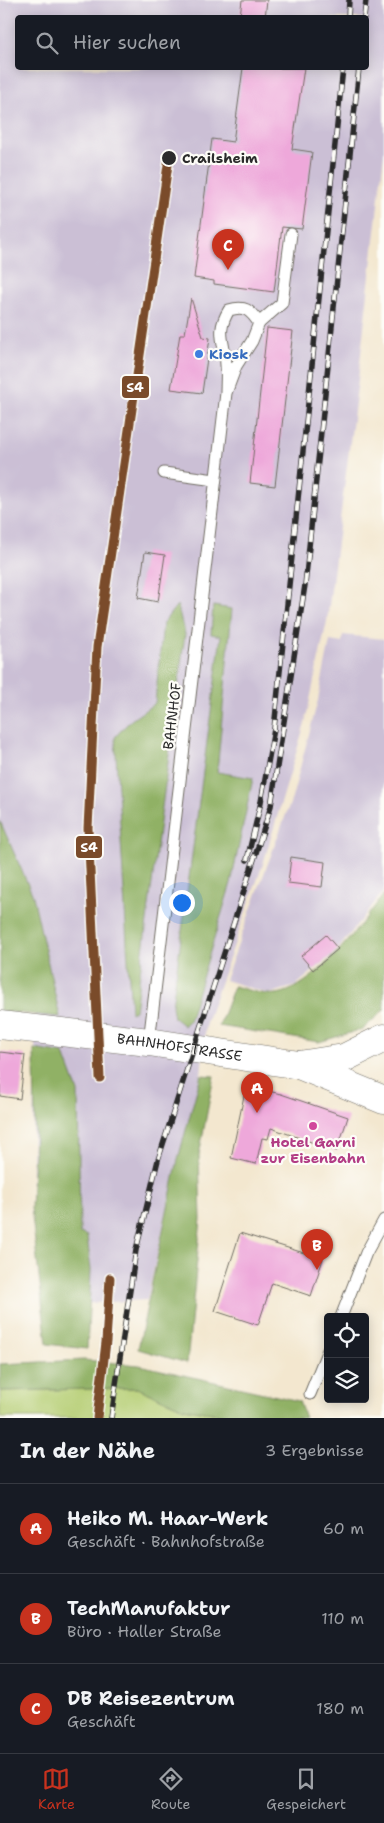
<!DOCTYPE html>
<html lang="de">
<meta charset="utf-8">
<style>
body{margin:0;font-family:"Shantell Sans",sans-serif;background:#242831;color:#f1f3f6}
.controls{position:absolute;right:15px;bottom:15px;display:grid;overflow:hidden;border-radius:5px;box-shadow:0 2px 12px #0003}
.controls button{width:45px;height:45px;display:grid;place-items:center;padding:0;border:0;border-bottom:1px solid #363941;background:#171b24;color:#f1f3f6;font:25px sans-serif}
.you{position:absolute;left:181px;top:902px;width:18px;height:18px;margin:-12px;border:4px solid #fff;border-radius:50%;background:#1a73e8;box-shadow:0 0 0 8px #1a73e833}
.badge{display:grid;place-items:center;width:32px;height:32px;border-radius:50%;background:#c8321e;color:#fff;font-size:16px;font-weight:700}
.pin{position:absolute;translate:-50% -41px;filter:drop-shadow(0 1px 2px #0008)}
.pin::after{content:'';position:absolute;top:26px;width:18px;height:15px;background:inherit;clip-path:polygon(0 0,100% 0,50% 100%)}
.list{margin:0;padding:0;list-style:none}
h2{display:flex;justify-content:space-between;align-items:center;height:65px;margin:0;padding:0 20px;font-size:21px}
h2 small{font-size:16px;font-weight:400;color:#9ea1a6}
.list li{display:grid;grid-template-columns:32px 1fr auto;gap:15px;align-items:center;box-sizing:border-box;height:90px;padding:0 20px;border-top:1px solid #363941}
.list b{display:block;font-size:19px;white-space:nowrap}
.list p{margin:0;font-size:16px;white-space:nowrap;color:#9ea1a6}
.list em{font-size:16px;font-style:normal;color:#9ea1a6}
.icon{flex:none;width:28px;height:28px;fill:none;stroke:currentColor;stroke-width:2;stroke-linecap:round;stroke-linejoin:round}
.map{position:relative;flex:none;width:384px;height:1418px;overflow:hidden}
.search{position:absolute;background:#171b24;box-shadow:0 2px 12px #0003;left:15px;right:15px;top:15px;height:55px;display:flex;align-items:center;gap:12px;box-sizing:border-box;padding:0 18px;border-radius:5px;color:#9ea1a6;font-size:19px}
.sheet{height:335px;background:#171b24}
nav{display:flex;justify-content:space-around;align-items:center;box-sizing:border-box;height:70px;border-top:1px solid #363941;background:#171b24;font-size:14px;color:#9ea1a6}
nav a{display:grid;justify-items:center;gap:2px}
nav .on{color:#c8321e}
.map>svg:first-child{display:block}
.industrial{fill:#cbbfd5;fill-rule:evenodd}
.green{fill:#b5ce73;stroke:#707c4f}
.forest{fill:#90b165;stroke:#5e6e48}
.building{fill:#eea8da}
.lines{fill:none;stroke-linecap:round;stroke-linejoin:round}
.lane-casing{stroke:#716d64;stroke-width:13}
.secondary-casing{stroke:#716d64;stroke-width:29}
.lane{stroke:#fff;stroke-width:11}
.secondary{stroke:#fff;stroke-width:28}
.rail-casing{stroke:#2b2b2b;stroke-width:5.5}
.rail{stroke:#fdfcf7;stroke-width:4;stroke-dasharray:11;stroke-linecap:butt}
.rail-1-casing{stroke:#fdfcf7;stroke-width:12}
.rail-1{stroke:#7a4b2a;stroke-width:9}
.stop-dot{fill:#2b2b2b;stroke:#fdfcf7;stroke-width:2}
.shop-dot{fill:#3f7fe0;stroke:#fdfcf7;stroke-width:2}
.hotel-dot{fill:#d1479c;stroke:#fdfcf7;stroke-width:2}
.labels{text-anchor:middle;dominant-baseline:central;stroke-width:4.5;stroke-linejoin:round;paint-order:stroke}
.stop-label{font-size:14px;font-weight:bold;fill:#2b2b2b;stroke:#fdfcf7;text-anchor:start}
.shop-label{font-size:14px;font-weight:bold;fill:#366cbe;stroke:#fdfcf7;text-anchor:start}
.street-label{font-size:14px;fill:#2b2b2b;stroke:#fdfcf7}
.hotel-label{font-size:14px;font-weight:bold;fill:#b23c85;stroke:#fdfcf7}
.line-badge{stroke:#fdfcf7;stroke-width:2}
.badge-label{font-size:14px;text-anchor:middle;font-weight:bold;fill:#fff}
</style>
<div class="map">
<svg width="384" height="1418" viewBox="0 0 384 1418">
<rect width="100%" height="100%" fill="#fdfcf7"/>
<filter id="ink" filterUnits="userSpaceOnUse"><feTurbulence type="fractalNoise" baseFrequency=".02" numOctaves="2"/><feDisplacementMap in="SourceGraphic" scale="10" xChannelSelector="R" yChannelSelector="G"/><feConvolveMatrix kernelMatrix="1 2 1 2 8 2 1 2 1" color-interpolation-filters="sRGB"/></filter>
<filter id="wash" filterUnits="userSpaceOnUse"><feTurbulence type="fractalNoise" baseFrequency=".0096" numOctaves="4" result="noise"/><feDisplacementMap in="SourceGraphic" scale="20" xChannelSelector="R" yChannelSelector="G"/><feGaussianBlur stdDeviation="1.12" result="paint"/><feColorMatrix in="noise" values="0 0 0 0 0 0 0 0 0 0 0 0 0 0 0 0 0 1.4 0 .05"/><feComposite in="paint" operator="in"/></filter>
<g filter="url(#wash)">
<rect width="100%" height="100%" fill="#f3e7cf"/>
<g class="industrial">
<path d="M0,0H384V153L358,380L327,621L305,723L263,864L206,1023L201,1075L178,1159L147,1300L77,1304L31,1205L36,1014L60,1017L33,896L0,821ZM18,18H366V68H18Z"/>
<path d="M343,635L384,639V891L335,953L295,986L269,994L225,980L292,798L318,700L330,641L342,643Z"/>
</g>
<path class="green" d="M137,1388L184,1408L240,1418H0V1391Z"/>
<g class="forest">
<path d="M177,605L185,634L135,1011L131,1013L115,737L130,721L155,703L163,623Z"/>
<path d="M213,606L232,609L217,772L253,778L231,883L189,1021L184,1026L174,1018L172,1006L221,636L211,634Z"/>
<path d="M0,821L33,896L60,1017L0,1011Z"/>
<path d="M384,894V1010L363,1029L319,1042L219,1026L234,986C245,989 256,993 268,994C308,999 362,923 384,894Z"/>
<path d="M34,1049L64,1054L78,1092L80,1233L87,1236L91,1270L87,1349L47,1344L31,1208L35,1135Z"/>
<path d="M201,1075L214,1076L199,1155L201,1219L187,1363L138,1349L178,1159Z"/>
<path d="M84,1360L139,1365L299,1401L305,1418H240L184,1408L137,1388L0,1391V1364Z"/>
</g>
<g id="blocks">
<g class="building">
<path d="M242,0H267L265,18L240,16Z"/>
<path d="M243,68H304L292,149L312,152L302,229L282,227L274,292L214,284V281L194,278L212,139L233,142Z"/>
<path d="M191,298L203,337L210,338L202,393L171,389L180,334H185Z"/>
<path d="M267,328L293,331L275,486L250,483Z"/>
<path d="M145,552L165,555L158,602L138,598Z"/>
<path d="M291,857L325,862L322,887L288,883Z"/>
<path d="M326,935L338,949L313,970L301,956Z"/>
<path d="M0,1052L25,1055L20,1099L0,1096Z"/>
<path d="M246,1086L281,1094L348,1117L337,1151L271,1128L268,1139L262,1138L256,1164L231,1158Z"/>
<path d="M240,1233L323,1259L311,1296L272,1283L258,1325L215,1311Z"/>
</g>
</g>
</g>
<g filter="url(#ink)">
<use href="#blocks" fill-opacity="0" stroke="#716d64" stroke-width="1"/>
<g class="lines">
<defs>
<g id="lane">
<path d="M259,323L282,303L291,234"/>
<path d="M164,473L215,480"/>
<path d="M149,1042L226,393C226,384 227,374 226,365C225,341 215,333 229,310C245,305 250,310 259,323L252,341L236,366L226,393"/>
<path d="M341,1317L366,1253L384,1220"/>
<path d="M310,1394L328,1350"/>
</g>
<g id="secondary">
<path id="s1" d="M0,1025L149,1042L299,1065L384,1100"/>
<path d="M299,1065L344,1058L384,1038"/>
</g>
</defs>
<use href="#lane" class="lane-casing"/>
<use href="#secondary" class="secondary-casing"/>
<use href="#lane" class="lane"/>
<use href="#secondary" class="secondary"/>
<defs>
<g id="rail">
<path d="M348,18L349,0"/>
<path d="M364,18L366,0"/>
<path d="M247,860L261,802L274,729L343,68"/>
<path d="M111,1418L136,1250L158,1160L271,806L305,585L359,68"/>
</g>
</defs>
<use href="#rail" class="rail-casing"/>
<use href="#rail" class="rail"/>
<defs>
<g id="rail-1">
<path d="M100,1078L88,828L97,647L169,158"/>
<path d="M97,1418L106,1342L110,1278"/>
</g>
</defs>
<use href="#rail-1" class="rail-1-casing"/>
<use href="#rail-1" class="rail-1"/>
</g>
</g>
<circle class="stop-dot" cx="169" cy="158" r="8"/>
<circle class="shop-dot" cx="199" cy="354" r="5"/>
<circle class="hotel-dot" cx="313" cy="1126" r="5"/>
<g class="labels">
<g class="stop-label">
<text x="182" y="158">Crailsheim</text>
</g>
<g class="shop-label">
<text x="209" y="354">Kiosk</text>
</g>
<g class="street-label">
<text transform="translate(172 716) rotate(-83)">BAHNHOF</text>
<text stroke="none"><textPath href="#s1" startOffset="181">BAHNHOFSTRASSE</textPath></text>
</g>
<g class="hotel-label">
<text x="313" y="1142">Hotel Garni<tspan x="313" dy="16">zur Eisenbahn</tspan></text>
</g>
</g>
<g class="line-badge">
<rect x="121" y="375" width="29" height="24" rx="5" fill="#7a4b2a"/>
<rect x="75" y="835" width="28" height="24" rx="5" fill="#7a4b2a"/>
</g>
<g class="badge-label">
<text x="135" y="392">S4</text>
<text x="89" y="852">S4</text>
</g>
</svg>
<div class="controls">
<button><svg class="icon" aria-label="locate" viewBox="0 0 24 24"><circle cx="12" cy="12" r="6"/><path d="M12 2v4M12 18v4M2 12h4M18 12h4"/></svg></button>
<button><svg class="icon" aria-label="layers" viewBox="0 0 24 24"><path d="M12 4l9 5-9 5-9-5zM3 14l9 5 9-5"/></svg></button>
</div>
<div class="you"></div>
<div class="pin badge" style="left:257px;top:1113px">A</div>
<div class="pin badge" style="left:317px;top:1270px">B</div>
<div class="pin badge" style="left:228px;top:270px">C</div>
<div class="search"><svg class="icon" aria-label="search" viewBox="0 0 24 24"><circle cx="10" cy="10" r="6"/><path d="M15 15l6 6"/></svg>Hier suchen</div>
</div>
<section class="sheet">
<h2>In der Nähe<small>3 Ergebnisse</small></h2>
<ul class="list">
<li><span class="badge">A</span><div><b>Heiko M. Haar-Werk</b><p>Geschäft · Bahnhofstraße</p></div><em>60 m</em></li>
<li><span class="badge">B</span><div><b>TechManufaktur</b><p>Büro · Haller Straße</p></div><em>110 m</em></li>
<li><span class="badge">C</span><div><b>DB Reisezentrum</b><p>Geschäft</p></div><em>180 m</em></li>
</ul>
</section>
<nav>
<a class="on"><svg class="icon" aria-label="map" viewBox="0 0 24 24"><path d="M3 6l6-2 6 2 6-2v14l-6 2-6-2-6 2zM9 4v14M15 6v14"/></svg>Karte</a>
<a><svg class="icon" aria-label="directions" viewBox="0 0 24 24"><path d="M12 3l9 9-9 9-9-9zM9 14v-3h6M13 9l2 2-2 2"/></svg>Route</a>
<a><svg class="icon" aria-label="saved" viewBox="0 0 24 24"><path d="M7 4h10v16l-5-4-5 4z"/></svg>Gespeichert</a>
</nav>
